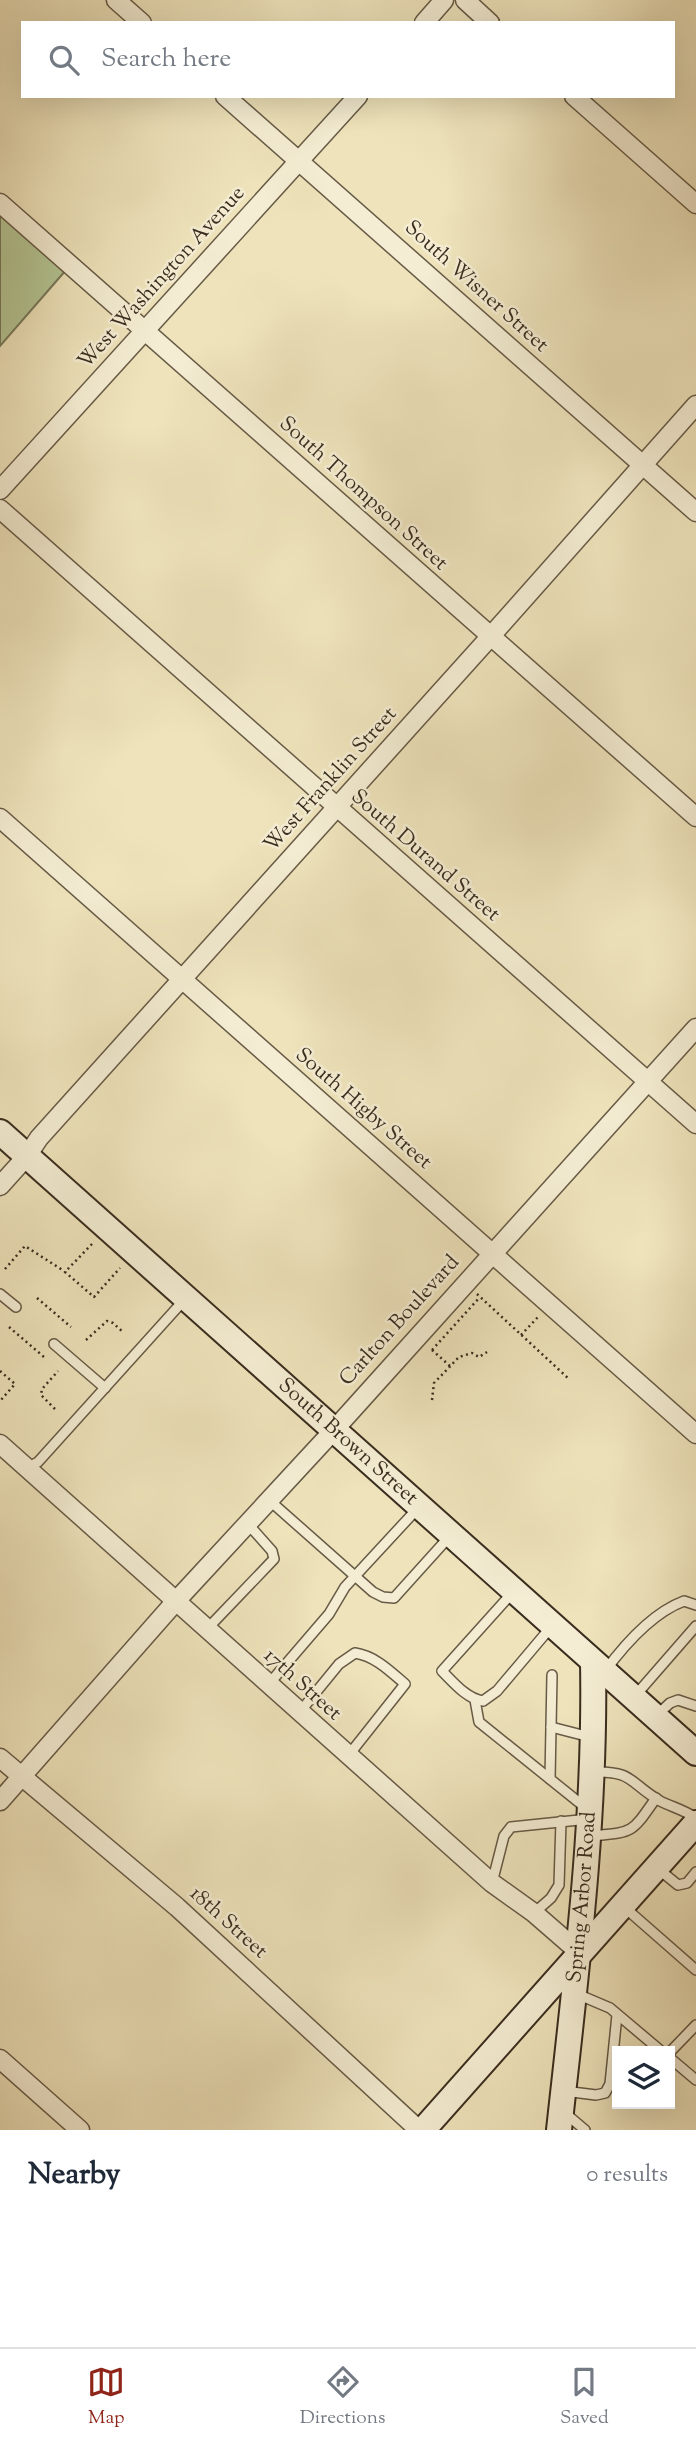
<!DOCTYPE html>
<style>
body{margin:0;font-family:"Sorts Mill Goudy",serif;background:#f6f6f7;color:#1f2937}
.controls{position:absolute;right:21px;bottom:21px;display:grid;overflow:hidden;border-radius:0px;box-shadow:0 7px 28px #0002}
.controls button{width:63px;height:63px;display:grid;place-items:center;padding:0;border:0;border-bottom:2px solid #e0e1e3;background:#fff;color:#1f2937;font:35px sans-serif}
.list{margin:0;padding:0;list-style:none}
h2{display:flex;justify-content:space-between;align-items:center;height:91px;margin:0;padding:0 28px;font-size:30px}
h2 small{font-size:23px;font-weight:400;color:#747a83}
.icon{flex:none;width:38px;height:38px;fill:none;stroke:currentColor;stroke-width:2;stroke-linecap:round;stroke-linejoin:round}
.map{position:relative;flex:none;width:696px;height:2130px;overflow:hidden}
.search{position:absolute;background:#fff;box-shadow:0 7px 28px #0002;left:21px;right:21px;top:21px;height:77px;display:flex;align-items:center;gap:18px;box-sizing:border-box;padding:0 24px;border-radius:0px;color:#747a83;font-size:26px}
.sheet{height:217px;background:#fff}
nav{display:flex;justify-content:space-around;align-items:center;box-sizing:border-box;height:98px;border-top:2px solid #e0e1e3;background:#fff;font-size:19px;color:#747a83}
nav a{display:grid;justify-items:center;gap:4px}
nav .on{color:#8f2418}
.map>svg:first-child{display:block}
.green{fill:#b4c594;stroke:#77795a;stroke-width:2}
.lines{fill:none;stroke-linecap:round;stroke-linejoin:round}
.lane-casing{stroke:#675a46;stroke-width:12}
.street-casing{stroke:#675a46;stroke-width:21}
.secondary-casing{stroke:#3a2d1f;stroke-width:28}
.path{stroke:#3a2d1f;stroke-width:2.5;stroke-dasharray:2 3.5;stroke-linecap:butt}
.lane{stroke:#f4edd3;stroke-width:9}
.street{stroke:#f4edd3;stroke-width:18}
.secondary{stroke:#f4edd3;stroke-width:24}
.labels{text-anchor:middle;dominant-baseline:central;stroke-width:5;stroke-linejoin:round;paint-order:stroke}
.street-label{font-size:21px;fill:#3a2d1f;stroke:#f4edd3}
</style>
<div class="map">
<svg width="696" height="2130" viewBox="0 0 696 2130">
<rect width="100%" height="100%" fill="#eee3bb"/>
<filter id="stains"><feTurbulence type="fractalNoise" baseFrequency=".00286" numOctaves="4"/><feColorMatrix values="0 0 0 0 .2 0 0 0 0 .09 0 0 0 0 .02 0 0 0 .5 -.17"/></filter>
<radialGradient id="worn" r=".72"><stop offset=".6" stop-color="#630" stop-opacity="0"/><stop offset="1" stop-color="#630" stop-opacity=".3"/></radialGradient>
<path class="green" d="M0,213L66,270L0,346Z"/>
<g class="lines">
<defs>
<g id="lane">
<path d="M0,1294L16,1307"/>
<path d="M54,1344L105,1388"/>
<path d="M27,1468L38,1462L185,1299"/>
<path d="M269,1500L373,1592L383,1597L394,1598L449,1537"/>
<path d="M513,1592L442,1671C453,1682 467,1699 483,1701L497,1691L551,1627"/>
<path d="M207,1629L274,1559L272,1551L247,1523"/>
<path d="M605,1671C625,1644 652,1613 684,1601L696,1605"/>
<path d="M268,1685L329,1614L345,1587L418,1508"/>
<path d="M635,1696L696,1626"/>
<path d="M475,1700L479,1722L586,1808"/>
<path d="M299,1713L339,1664L355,1653C375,1656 390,1671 405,1684L348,1756"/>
<path d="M656,1716L670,1703L678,1700L696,1706"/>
<path d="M551,1727L590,1737"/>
<path d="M594,1772C634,1771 629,1783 660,1801C672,1807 684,1810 696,1818"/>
<path d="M550,1779L552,1675"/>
<path d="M591,1836C634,1832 631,1834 656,1798"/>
<path d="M657,1868L678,1885L687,1883L696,1872"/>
<path d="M492,1883L504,1836L511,1827L589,1819"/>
<path d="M623,1906L696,1970"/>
<path d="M534,1913L551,1898L559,1885L561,1821"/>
<path d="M577,1994L610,2008L661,2051"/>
<path d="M670,2052L696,2025"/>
<path d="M670,2058L696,2080"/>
<path d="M564,2091L596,2095L605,2093L610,2084L617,2015"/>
<path d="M565,2113L585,2130"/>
</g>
<g id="street">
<path d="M116,0L142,23"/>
<path d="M465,0L490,23"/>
<path d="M424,23L444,0"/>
<path d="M225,96L696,512"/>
<path d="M574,96L696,204"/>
<path d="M0,203L696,817"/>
<path d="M0,490L358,96"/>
<path d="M0,509L696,1124"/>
<path d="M0,818L696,1434"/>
<path d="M0,1186L27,1156L39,1138L490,637L696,405"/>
<path d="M0,1444L492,1883L534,1913L580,1953"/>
<path d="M0,1758L177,1907L419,2130"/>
<path d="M0,1801L176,1601L334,1430L696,1028"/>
<path d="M0,2059L80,2130"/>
</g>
<g id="secondary">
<path id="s1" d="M0,1132L696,1753"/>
<path d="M423,2130L696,1823"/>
<path id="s2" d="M559,2130C576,1974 596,1819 593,1662"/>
</g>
</defs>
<use href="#lane" class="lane-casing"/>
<use href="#street" class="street-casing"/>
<use href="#secondary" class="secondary-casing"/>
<g class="path">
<path d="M92,1244L65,1272L94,1297L120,1268"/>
<path d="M5,1269L25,1246L64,1271"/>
<path d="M477,1294L569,1379"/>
<path d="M37,1298L71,1327"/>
<path d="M9,1327L44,1357"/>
<path d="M521,1335L538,1317"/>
<path d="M86,1340L107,1321L113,1323L124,1333"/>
<path d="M432,1350L480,1297"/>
<path d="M432,1350L450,1366"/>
<path d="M0,1371L15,1384L0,1401"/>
<path d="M432,1400L434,1383L459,1357L472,1353L479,1357L487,1352"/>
<path d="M55,1409L41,1395L42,1389L58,1371"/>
</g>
<use href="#lane" class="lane"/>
<use href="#street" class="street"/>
<use href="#secondary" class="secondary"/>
</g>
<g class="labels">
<g class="street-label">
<text transform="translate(162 278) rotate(-48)">West Washington Avenue</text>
<text transform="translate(476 287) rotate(42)">South Wisner Street</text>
<text transform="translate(363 494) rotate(42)">South Thompson Street</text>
<text transform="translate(331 780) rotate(-48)">West Franklin Street</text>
<text transform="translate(425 856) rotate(41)">South Durand Street</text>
<text transform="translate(363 1109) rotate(41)">South Higby Street</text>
<text transform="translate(400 1321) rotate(-48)">Carlton Boulevard</text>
<text stroke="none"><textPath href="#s1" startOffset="466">South Brown Street</textPath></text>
<text transform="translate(302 1685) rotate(42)">17th Street</text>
<text stroke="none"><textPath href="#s2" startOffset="234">Spring Arbor Road</textPath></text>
<text transform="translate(228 1923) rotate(42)">18th Street</text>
</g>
</g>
<rect width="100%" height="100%" filter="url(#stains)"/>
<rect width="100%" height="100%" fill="url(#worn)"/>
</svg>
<div class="controls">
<button><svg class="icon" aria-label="layers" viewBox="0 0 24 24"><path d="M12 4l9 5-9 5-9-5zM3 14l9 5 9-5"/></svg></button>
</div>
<div class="search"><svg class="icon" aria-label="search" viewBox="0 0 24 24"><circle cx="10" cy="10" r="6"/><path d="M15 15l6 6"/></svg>Search here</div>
</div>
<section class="sheet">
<h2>Nearby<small>0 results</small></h2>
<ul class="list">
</ul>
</section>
<nav>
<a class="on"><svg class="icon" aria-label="map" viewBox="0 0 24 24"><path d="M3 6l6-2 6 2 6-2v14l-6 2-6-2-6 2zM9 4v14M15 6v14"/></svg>Map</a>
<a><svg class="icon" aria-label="directions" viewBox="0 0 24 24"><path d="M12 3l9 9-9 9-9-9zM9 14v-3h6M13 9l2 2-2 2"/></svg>Directions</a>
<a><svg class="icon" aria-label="saved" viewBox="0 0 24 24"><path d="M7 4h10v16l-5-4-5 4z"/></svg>Saved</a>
</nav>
